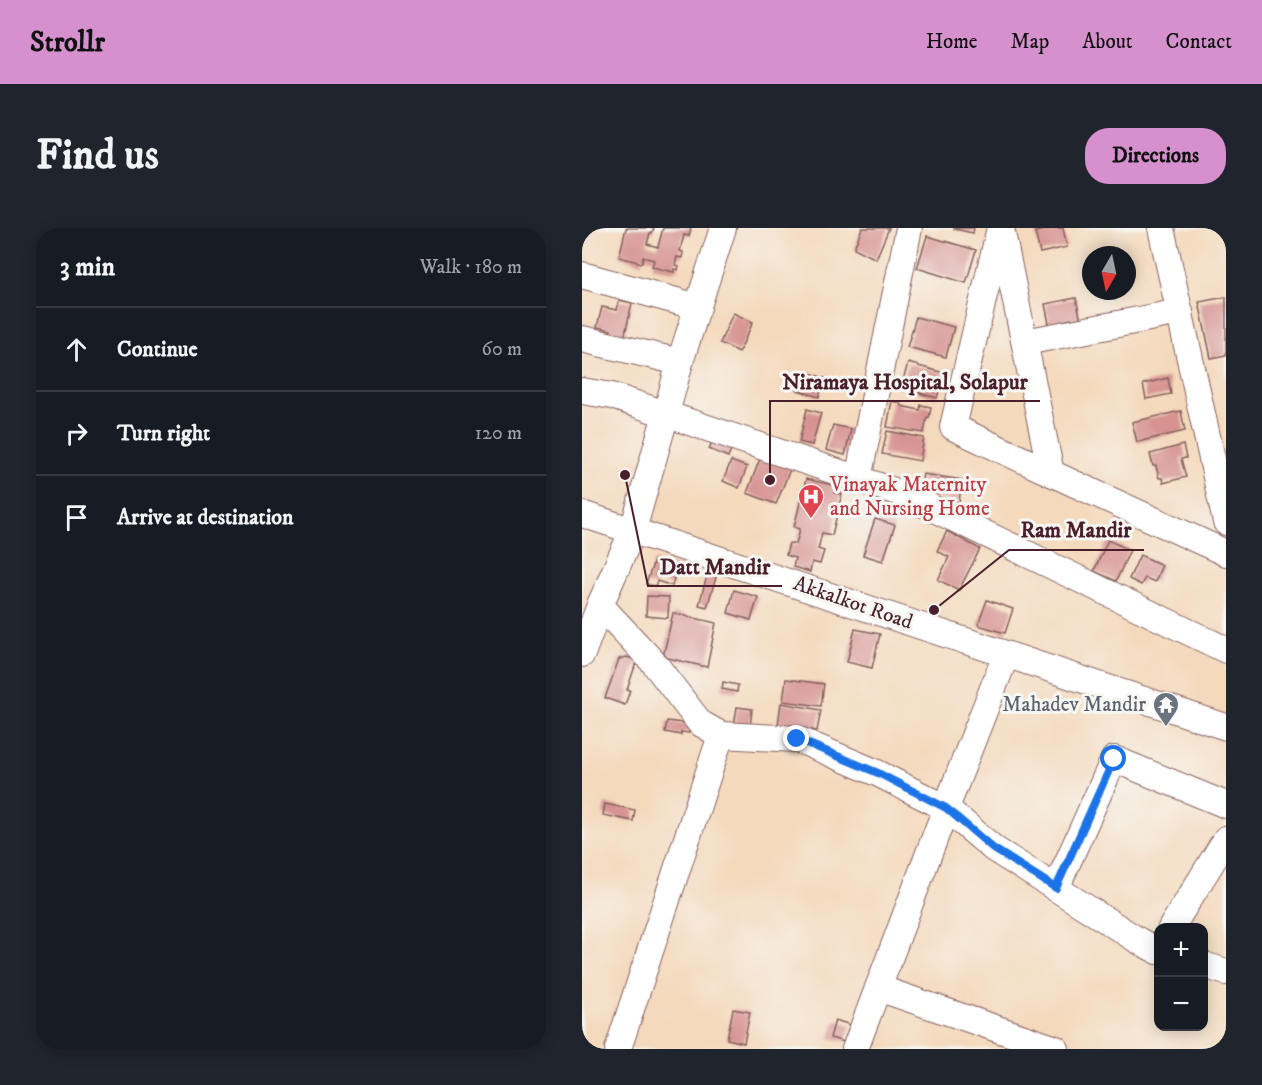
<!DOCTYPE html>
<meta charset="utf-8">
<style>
body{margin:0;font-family:"IM FELL DW Pica",serif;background:#20242c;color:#f1f3f6}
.controls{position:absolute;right:18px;bottom:18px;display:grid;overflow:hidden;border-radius:12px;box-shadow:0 3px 15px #0003}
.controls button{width:54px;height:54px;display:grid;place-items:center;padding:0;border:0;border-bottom:2px solid #363941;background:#171b24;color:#f1f3f6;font:30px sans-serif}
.compass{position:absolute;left:500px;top:18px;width:54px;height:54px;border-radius:50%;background:#171b24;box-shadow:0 3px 15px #0003;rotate:189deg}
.stop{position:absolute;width:18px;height:18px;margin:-14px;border:4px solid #1a73e8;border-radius:50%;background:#fff}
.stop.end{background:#1a73e8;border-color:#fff;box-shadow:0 2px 6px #0008}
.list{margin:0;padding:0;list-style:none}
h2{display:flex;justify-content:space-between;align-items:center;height:78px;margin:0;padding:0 24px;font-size:26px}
h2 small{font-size:20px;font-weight:400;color:#9ea1a6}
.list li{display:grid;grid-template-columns:39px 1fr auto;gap:18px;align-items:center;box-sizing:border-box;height:84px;padding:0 24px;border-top:2px solid #363941}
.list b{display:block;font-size:22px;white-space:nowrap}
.list em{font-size:20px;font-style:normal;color:#9ea1a6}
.icon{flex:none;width:33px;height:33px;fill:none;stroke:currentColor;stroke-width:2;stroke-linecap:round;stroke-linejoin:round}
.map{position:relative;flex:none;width:644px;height:821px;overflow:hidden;border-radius:24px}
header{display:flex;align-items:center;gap:36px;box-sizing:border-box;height:84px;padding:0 30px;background:#d690ce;color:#111}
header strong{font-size:28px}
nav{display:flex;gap:33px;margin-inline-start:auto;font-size:21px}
.intro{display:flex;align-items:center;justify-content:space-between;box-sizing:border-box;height:144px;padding:0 36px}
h1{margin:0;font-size:42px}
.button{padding:15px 27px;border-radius:24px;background:#d690ce;color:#111;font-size:21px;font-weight:700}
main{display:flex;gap:36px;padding:0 36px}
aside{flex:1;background:#171b24;border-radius:24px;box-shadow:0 3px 15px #0003}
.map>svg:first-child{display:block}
.built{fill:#f3cfde}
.building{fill:#d69391}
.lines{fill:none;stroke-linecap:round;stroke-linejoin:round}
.minor-casing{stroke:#86605e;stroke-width:28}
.minor{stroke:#fff;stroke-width:26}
.route{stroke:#1a73e8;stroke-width:8}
.labels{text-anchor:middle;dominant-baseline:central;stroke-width:6;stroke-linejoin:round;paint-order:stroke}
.health-label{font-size:21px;fill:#be3a42;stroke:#f6f6f2;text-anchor:start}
.street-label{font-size:21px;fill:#4a1f2b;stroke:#f6f6f2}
.worship-label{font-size:21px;fill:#5b616d;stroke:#f6f6f2;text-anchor:end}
.leader{fill:none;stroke:#4a1f2b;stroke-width:2}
.callout-dot{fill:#4a1f2b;stroke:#f6f6f2;stroke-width:2}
.callout-label{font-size:22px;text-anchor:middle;font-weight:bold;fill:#4a1f2b;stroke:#f6f6f2;stroke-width:6;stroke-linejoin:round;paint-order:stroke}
</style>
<header>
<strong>Strollr</strong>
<nav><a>Home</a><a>Map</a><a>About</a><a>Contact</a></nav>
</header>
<div class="intro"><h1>Find us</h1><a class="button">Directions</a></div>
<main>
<aside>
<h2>3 min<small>Walk · 180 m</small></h2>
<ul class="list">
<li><svg class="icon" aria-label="ahead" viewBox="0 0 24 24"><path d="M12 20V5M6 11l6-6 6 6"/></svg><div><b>Continue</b></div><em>60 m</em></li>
<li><svg class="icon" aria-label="right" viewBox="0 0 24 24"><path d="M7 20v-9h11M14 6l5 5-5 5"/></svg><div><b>Turn right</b></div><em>120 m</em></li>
<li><svg class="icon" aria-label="arrive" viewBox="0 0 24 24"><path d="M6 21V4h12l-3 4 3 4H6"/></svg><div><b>Arrive at destination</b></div></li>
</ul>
</aside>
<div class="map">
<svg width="644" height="821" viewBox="0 0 644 821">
<rect width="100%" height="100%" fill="#f6f6f2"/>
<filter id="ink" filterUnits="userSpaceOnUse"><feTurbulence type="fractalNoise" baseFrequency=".0167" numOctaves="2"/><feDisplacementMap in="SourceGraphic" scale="12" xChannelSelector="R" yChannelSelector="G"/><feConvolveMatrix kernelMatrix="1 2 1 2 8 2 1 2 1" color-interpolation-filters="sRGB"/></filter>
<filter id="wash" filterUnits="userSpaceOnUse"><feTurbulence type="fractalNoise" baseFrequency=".008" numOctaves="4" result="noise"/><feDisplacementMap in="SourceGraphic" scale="24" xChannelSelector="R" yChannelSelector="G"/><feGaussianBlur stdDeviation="1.35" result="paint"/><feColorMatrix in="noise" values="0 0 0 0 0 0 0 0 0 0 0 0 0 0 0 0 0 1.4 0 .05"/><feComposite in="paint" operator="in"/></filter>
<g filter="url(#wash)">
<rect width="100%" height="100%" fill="#f4d9bc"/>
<path class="built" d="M0,0H13L7,17L0,15Z"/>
<g id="blocks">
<g class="building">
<path d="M44,0H72L70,5H68L65,16L76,19L81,0H109L107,8L102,7L98,23L101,24L100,30L95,29L93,37L97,38L96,42L92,41V44L70,39L72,32L61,29L60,35L37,29Z"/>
<path d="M280,0H307L294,31L272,20Z"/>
<path d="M372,0H392L391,5L372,1Z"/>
<path d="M471,0H481L485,19L458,25L453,4Z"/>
<path d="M345,8L394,22L384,55L335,40Z"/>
<path d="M644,69V127L629,130L617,74Z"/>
<path d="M494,70L499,93L491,95L490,91L477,94L478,98L468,101L463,76Z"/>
<path d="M37,72L50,75L42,111L27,108L29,102L15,99L20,79L35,82Z"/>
<path d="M151,85L171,94L157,124L138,115Z"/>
<path d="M334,89L372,99L364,129L325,119Z"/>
<path d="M326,135L362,145L355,170L319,160Z"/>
<path d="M221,143L243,150L237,169L215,162Z"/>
<path d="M586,150L589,166L564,171L561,156Z"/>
<path d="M310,173L318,175L319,178L338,182L339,177L349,179L347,190L345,189L342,205L305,199Z"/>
<path d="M225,181L239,185L230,217L217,214Z"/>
<path d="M599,183L603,203L555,214L550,194Z"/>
<path d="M251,197L269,201L263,227L244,222Z"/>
<path d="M305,203L342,210L338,233L300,226Z"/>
<path d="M134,204L153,212L146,229L127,221Z"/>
<path d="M601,217L604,230L599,231L604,249L581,255L580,250H577L574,238H571L568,226Z"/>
<path d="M179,228L209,239L194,276L165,265Z"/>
<path d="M149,233L165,239L157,260L141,253Z"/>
<path d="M341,246L380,252L377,274L337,267Z"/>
<path d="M224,251L254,258L252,265L260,266L250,307L240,305L236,321L242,323L238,336L230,334L228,344L211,339L213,330L204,327L207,315L214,316L218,301L212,299Z"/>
<path d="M293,291L313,297L301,333L281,327Z"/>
<path d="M365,303L398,321L377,362L356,352L367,329L355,323Z"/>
<path d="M526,312L548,322L534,353L512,343Z"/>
<path d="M558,327L580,337L573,354L563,350L559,357L547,351Z"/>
<path d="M72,333L95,339L90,358L75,353L73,358L64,356Z"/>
<path d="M126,344L135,346L125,379L117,377Z"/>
<path d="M152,362L176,369L169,392L146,385Z"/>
<path d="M65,368L87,369L86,390L64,388Z"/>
<path d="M405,372L431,381L423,405L396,397Z"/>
<path d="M91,385L134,395L125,439L81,429Z"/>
<path d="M273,401L298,406L290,440L265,434Z"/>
<path d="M44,429L55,432L45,462H48L43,477L23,470L37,431Z"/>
<path d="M204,451L242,456L239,478L201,473Z"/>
<path d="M141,454L156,457L155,464L140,461Z"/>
<path d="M199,475L239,482L235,503L196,496Z"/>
<path d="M155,479L170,481L168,500L152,498Z"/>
<path d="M85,493L108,496L107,505L99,504V507L83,504Z"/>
<path d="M23,576L53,582L51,593L21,587Z"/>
<path d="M151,781L168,784L162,815L145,811Z"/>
<path d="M253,792L269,797L263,814L248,810Z"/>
</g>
</g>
</g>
<g filter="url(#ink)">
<use href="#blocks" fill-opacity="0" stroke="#86605e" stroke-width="1.5"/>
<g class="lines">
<defs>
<g id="minor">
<path d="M419,0L469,245L644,325"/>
<path d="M579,0L644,294"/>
<path d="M417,4L371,199L469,245"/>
<path d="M0,47L116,79"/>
<path d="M0,111L98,134"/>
<path d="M443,114L598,84"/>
<path d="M0,163L30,168L321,266L644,422"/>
<path d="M276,251L327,0"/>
<path d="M0,286L644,499"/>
<path d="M18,377L72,435L118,495L139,507L215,511L295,545L364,580L412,621L557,713L576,723"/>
<path d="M0,426L18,377L51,302L84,186L98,134L141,0"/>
<path d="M474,660L532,531L644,577"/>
<path d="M589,700L644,611"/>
<path d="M622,737L644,744"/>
<path d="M296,760L474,821"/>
<path d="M36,821L139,507"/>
<path d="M273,821L364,580L424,427"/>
</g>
</defs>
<use href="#minor" class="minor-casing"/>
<use href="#minor" class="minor"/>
</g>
</g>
<g class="lines" filter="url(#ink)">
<path class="route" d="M215,511L296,545L364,580L412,621L474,660L532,531"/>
</g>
<defs>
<symbol id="hospital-pin" viewBox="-11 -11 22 30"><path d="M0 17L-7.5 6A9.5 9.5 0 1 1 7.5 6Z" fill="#e0444e" stroke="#f6f6f2"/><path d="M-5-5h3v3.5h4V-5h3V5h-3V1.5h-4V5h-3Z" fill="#fff"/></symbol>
<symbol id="temple-pin" viewBox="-11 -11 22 30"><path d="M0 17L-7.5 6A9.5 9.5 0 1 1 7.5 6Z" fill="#6b7280" stroke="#f6f6f2"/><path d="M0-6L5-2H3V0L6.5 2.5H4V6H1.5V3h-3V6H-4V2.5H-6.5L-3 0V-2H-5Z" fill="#fff"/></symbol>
</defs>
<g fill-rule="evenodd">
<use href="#hospital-pin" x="214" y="254" width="30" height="40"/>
<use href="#temple-pin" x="569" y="462" width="30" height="40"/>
</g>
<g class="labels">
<g class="health-label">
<text x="248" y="257">Vinayak Maternity<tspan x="248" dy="24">and Nursing Home</tspan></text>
</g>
<g class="street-label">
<text transform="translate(271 375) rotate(19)">Akkalkot Road</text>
</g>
<g class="worship-label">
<text x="564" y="477">Mahadev Mandir</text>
</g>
</g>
<path class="leader" d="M188 252L188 173H458M352 382L427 322H562M43 247L66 358H200"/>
<g class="callout-dot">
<circle cx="188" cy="252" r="6"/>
<circle cx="352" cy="382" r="6"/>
<circle cx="43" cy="247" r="6"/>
</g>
<g class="callout-label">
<text x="323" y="161">Niramaya Hospital, Solapur</text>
<text x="494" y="309">Ram Mandir</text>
<text x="133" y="346">Datt Mandir</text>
</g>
</svg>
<div class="controls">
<button>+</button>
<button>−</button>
</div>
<svg class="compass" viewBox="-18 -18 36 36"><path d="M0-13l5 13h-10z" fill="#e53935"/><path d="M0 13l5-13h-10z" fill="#9ea1a6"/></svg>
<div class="stop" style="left:532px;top:531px"></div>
<div class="stop end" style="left:215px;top:511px"></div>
</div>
</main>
